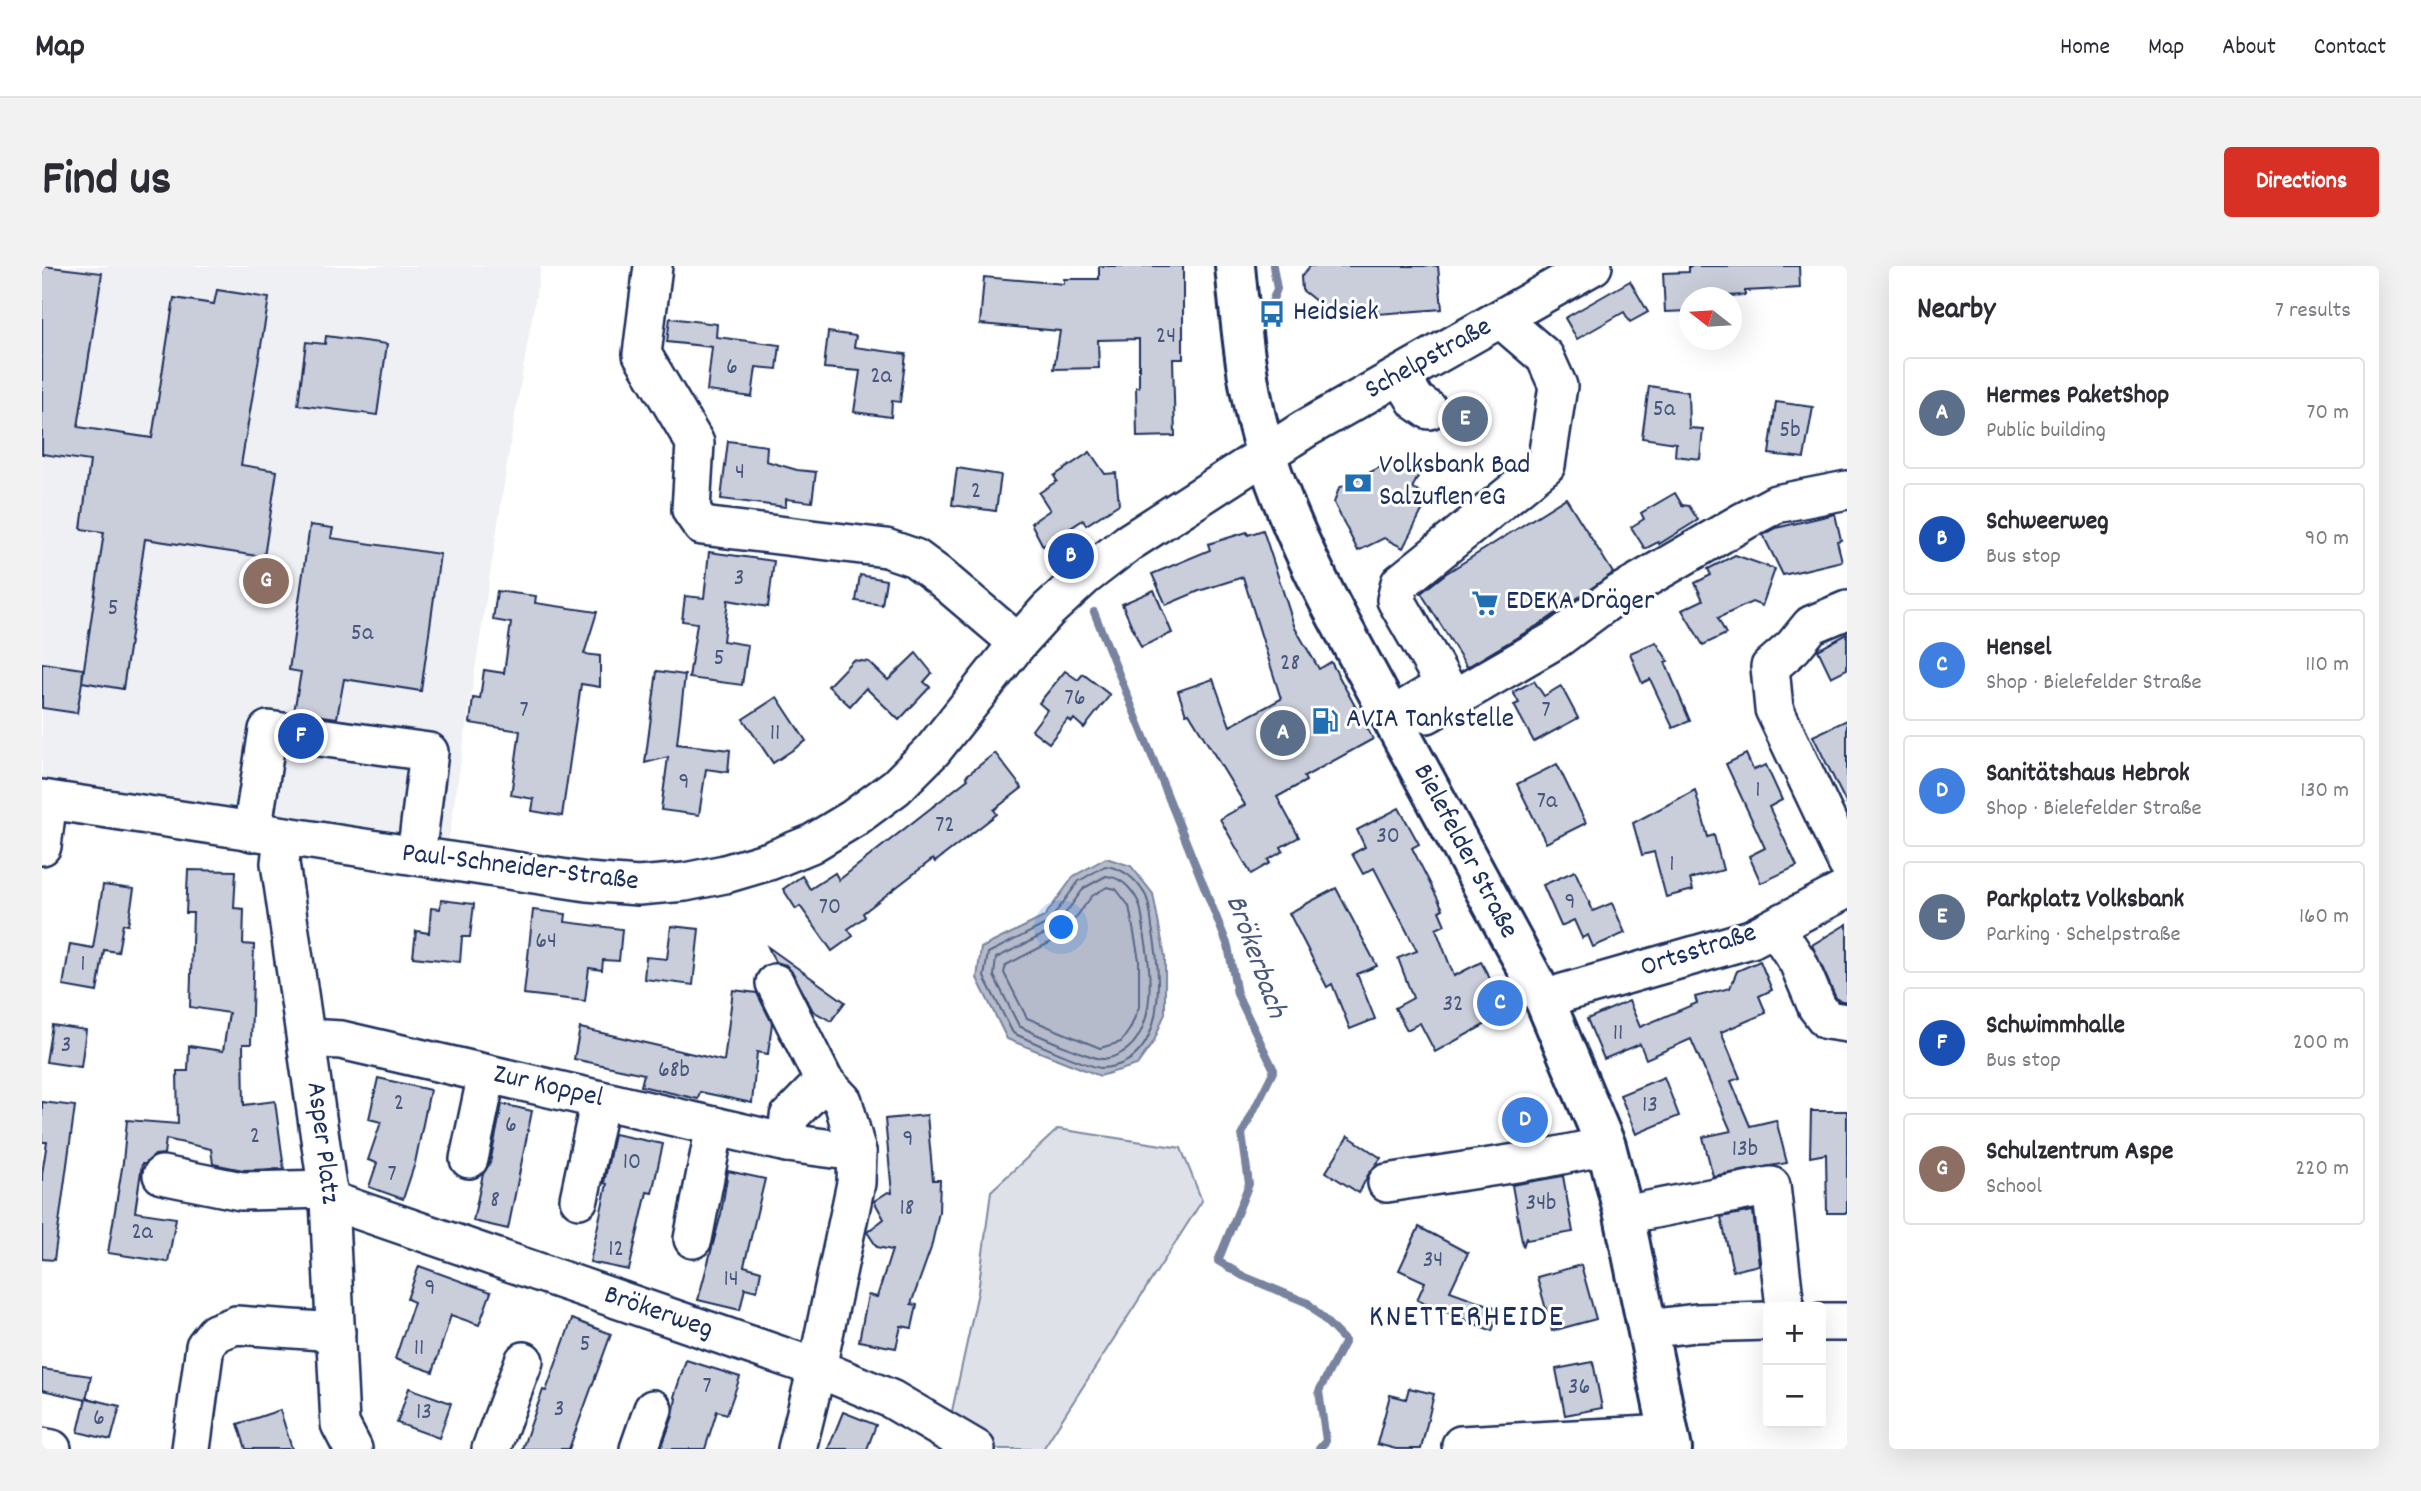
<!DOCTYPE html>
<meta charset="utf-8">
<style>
body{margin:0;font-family:Dekko,sans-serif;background:#f2f2f3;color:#2b2b33}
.controls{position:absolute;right:21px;bottom:21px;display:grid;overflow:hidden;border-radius:7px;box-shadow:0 7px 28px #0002}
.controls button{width:63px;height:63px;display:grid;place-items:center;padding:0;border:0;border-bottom:2px solid #e1e1e2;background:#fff;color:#2b2b33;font:35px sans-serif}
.compass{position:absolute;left:1637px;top:21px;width:63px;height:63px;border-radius:50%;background:#fff;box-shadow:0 7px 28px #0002;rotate:287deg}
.you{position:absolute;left:1020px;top:662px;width:24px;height:24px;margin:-18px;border:5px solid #fff;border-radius:50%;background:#1a73e8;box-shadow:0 0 0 10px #1a73e833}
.badge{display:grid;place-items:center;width:46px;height:46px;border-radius:50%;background:#d93025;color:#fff;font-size:23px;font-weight:700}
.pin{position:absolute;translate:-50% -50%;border:4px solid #fff;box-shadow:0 2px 7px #0006}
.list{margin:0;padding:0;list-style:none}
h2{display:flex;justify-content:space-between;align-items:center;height:91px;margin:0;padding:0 28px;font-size:30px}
h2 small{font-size:23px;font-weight:400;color:#7c7c81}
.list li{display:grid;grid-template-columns:46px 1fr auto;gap:21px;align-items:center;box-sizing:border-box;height:112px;margin:0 14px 14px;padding:0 14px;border:2px solid #e1e1e2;border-radius:7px}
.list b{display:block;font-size:26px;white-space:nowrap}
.list p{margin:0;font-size:23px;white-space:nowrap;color:#7c7c81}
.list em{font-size:23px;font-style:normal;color:#7c7c81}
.map{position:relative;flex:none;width:1805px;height:1183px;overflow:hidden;border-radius:7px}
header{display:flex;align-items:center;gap:42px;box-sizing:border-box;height:98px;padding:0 35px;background:#fff;border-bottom:2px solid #e1e1e2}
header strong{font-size:33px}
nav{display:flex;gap:38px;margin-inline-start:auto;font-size:24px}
.intro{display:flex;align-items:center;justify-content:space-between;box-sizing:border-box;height:168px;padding:0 42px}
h1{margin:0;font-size:49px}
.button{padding:18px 32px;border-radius:7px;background:#d93025;color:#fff;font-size:24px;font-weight:700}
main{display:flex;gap:42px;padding:0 42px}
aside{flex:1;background:#fff;border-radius:7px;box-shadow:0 7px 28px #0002}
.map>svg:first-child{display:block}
.built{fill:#eff0f4}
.green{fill:#dee1e7;stroke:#7c88a2;stroke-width:2}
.water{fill:#b5bbca;stroke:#77839f;stroke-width:2}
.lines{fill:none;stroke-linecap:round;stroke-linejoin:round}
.shore{stroke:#596789;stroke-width:2}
.stream{stroke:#77839f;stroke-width:8}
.building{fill:#caceda;stroke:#1b2f5e;stroke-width:2}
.minor-casing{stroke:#1b2f5e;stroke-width:42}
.major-casing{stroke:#1b2f5e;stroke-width:44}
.minor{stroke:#fff;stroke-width:37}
.major{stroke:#fff;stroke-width:38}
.labels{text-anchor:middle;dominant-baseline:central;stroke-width:6;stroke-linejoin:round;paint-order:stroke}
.number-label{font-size:24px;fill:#47577d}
.poi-label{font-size:28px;fill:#1b2f5e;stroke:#fff;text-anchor:start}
.street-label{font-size:28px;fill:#1b2f5e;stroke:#fff}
.water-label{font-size:30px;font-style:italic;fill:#49597e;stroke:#fff}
.quarter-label{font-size:32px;letter-spacing:2px;fill:#1b2f5e;stroke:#fff}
</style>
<header>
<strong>Map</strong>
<nav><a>Home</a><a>Map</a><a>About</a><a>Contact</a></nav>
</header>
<div class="intro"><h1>Find us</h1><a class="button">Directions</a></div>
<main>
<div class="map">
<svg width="1805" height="1183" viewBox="0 0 1805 1183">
<rect width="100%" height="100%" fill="#fff"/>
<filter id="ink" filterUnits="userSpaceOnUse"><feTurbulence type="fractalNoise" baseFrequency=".0143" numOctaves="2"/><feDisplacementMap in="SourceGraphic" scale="14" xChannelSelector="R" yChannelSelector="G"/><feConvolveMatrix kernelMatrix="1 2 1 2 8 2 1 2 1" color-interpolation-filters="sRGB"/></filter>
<g filter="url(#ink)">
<path class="built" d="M0,0H499L470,167L406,578L0,512Z"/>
<path class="green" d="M1016,863L1139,882L1160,935L1001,1183H950L908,1154L936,1026L949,925Z"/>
<path class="water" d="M1064,592L1089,600L1111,628L1123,691V747L1112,775L1095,799L1058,810L965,773L935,712L939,682L1002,651L1032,610Z"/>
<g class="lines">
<g class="shore">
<path d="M1063,600C1081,602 1095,614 1104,630C1108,639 1109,652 1110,661C1119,707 1127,798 1060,802C1051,803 984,773 971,767L942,711L946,687L1006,657L1037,615Z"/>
<path d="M1064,610C1078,611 1089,622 1096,635C1100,643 1101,657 1102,666C1110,707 1118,784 1062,793C1051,794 991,767 977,760L952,710L954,692L1011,664L1042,622Z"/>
<path d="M1065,621L1074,623L1087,640L1097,694V741L1088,763L1079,776L1058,782L985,752L962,707L964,699L1019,671L1050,630Z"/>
</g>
<g class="stream">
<path d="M1229,38L1235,23L1231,0"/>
<path d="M1052,346L1186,680L1195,728L1232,804L1200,868L1207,918L1176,995L1201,1010L1266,1037L1303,1075L1277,1125L1284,1175L1277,1183"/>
</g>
</g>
<g class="building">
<path d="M0,0L60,7L36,161L110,172L132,32L172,38L175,24L227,32L199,199L235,205L222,291L103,273L81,423L40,416L35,447L0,442V397L41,403L40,416L62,266L39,263L48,195L0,188Z"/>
<path d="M1057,0H1141V93H1131L1133,170L1095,171L1094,121H1097V73L1056,74L1057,102L1012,103L1018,65L938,58L942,11L1022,18V13H1057Z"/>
<path d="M1268,0H1396L1400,43L1336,48V45L1323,47L1317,41L1284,43L1260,24L1259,11Z"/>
<path d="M1647,0H1757L1758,22L1703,25V29L1648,32V45L1623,46L1621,7L1647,6Z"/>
<path d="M1588,15L1606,46L1588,56L1582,46L1535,73L1523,52Z"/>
<path d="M628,52L675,58L674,71L738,79L735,103L714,101L710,131L665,125L670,81L625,76Z"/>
<path d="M786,66L814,70L812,81L864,88L858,136L850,135L849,151L812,146L818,105L782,102Z"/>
<path d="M284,70L345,78L335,149L256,139L264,76L283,78Z"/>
<path d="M1607,120L1646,126L1647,162L1661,163L1658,193L1633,190L1634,177L1600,172Z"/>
<path d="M1734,136L1771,141L1762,192L1727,188Z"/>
<path d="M686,175L725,180L724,195L755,204L774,206L770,236L744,233V241L679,233Z"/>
<path d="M1048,186L1063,208L1074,207L1077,238L1044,259L1041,254L1001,280L989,257L1008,244L997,227L1015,215L1012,210Z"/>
<path d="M1350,195L1377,209L1370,222L1387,231L1361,282L1342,272L1316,285L1292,237L1297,222Z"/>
<path d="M915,202L959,209L954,245L910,239Z"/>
<path d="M1633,227L1640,239L1647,240L1656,254L1617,278L1616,276L1603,283L1589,261L1602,253L1599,247Z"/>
<path d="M1524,232L1571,307L1503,355L1425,401L1379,327L1403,308Z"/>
<path d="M1793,248L1799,274L1795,275L1800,295L1741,309L1721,269L1734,262Z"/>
<path d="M268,259L291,262L289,272L398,288L379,425L302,413L295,452L252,446L259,406L247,404Z"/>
<path d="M1221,264L1253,362L1277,403L1289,396L1331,473L1262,511L1264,515L1235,531L1257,571L1239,581L1241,585L1226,594L1228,597L1209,608L1178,553L1203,539L1147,447L1144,448L1136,425L1171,413L1188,460L1239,433L1201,311L1157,325L1124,339L1110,308L1168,284L1166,278L1205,266L1206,269Z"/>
<path d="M667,286L732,295L726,341L686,334L681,375L706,379L700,419L647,412L655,357L640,355L643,330L662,332Z"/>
<path d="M1693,289L1733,303L1720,340L1710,336L1676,352L1684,368L1661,379L1640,344L1661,334L1653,317L1669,309L1666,303Z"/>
<path d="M818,309L844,314L840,339L814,335Z"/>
<path d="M1112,324L1130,367L1099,381L1080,338Z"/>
<path d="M455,325L494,330L493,337L555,346L542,388L558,390V421L539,418L520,550L490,545L492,533L469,529L478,465L428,457L431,432L438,433L442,404L462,407L469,357L451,354Z"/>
<path d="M1805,368V403L1789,411L1776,384Z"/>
<path d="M1614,376L1626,395L1623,396L1648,455L1631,462L1608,413L1600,417L1588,387Z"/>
<path d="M874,387L890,407L882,416L888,421L857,454L824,422L808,440L786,420L811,394L827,396L846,414Z"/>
<path d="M615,405L643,409L635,478L688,484L686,506L664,503L657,549L619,544L626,491L603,497Z"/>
<path d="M1023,405L1036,414L1041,408L1068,429L1042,462L1032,453L1030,456L1026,453L1007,477L990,464L1005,444L997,437Z"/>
<path d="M1492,415L1502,430L1519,420L1536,452L1492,476L1472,439L1477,437L1471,426Z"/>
<path d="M735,431L764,475L731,497L701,453Z"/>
<path d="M1805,454V539L1771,470Z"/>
<path d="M953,487L980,522L952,544L955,548L893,596L891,593L821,647L823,651L806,663L811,670L790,685L758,640L754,643L741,623L760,610L768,623L793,607L797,614L926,513L924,510Z"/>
<path d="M1704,488L1711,504L1724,499L1740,534L1727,541L1755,600L1719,617L1707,590L1723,582L1684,498Z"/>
<path d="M1515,498L1544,557L1504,577L1475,518Z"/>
<path d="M1653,524L1666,571L1672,569L1681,604L1648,613L1651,624L1624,631L1612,586L1600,589L1591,557Z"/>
<path d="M1357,542L1377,578L1370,582L1401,643L1397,645L1403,659L1394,663L1412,710L1439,696L1466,746L1393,786L1378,757L1365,764L1353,742L1371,732L1356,692L1375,685L1332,602L1321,608L1310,588L1323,581L1315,564Z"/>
<path d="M146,604L194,605L192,642L202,643L201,678L212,679L209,778H201L202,839L233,835L242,903L201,904L171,898L169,883L124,873L122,888L113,889L103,898H100L93,946L134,952L126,996L66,987L81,896L85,854L136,858L135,805H146L147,780L181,785L187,747L148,741L151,647H144Z"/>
<path d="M1533,605L1551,645L1570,637L1583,667L1551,681L1546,669L1540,672L1532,654L1519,660L1501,619Z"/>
<path d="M61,619L92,623L86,659L81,658L76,686L62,684L55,726L21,720L28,678L51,682Z"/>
<path d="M1294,622L1335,700L1315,708L1333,753L1308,763L1290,718L1285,721L1247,647Z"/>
<path d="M399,634L432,638L428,671H420L418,696L371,691L374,665L387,667L389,642L398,643Z"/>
<path d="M491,644L524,648L523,656L580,663L577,695L561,694L560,704L547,702L543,735L482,728Z"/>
<path d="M1805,658V736L1796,734L1793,730L1770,679Z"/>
<path d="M629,660L657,663L651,719L602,713L604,691L625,693Z"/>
<path d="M726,681L803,736L789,755L771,745L751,707L744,699L733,696Z"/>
<path d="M1718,695L1730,724L1717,730L1724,747L1679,766L1698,812L1689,815L1708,860L1734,854L1745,897L1671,910L1661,871L1689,865L1649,773L1604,793L1598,778L1562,793L1545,753L1587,735L1598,761L1655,737L1653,731L1688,722L1695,705Z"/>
<path d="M691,724L715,727L730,757L726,788L715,786L710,837L658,826L656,833L599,820L602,808L532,793L538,762L682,795Z"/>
<path d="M10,759L44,764L39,801L4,796Z"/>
<path d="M1622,811L1637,850L1594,868L1578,829Z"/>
<path d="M336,812L388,824L373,897L361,933L327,921L335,897L326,894L339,856L327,853Z"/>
<path d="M0,836L33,840L12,994L0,993V908L5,876H0Z"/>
<path d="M460,838L490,845L466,963L431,955L441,908L448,897Z"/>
<path d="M1769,845H1805V947H1785L1784,888L1768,891Z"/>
<path d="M885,849L891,914H898L897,946L889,982L869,1038L875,1039L870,1062L859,1060L854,1082L817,1075L826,1029L835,1031L850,984L835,981L825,966L842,953L832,935L846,926L850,927L843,853Z"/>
<path d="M572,868L621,878L610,927L605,926L587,1004L548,996L565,918L562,917Z"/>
<path d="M1306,870L1339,892L1326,909L1317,927L1284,906Z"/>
<path d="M686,905L723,913L702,1000L719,1005L715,1025L703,1022L698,1044L656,1034L679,948Z"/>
<path d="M1521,910L1531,966L1485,974L1484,972L1481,981L1470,919Z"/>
<path d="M1711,945L1717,999L1691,1005L1679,951Z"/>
<path d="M1377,961L1426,987L1408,1025L1458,1043L1450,1065L1375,1034L1383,1016L1357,1004Z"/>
<path d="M1539,999L1554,1053L1510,1065L1495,1011Z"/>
<path d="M377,1000L449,1026L437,1059L409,1049L391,1106L353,1093L372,1036L365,1033Z"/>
<path d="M530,1053L569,1068L527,1183H480L501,1124L504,1125Z"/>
<path d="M644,1094L698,1111L685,1148L675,1145L663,1183H619L631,1150L634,1132L632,1131Z"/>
<path d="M1551,1096L1560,1142L1523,1149L1514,1103Z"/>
<path d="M0,1103L49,1110L44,1134L0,1124Z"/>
<path d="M367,1122L409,1137L397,1172L355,1157Z"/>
<path d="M1367,1122L1392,1128L1379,1183H1354L1335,1178L1348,1129L1364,1133Z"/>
<path d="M44,1132L78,1140L69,1174L36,1166Z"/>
<path d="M238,1144L250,1183H204L196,1158Z"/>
<path d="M801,1146L834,1159L825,1183H786Z"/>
</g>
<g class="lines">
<defs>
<g id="minor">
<path d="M611,0L600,88L653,177L649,244L660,260L844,282L873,292L896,309L976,377"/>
<path d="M1359,110L1374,135L1387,144"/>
<path d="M1805,344L1769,359L1751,381L1728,401L1732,443L1805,597"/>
<path d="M1385,448L1515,373L1573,330L1702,255L1734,238L1805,224"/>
<path d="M1349,451L1403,419L1354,334L1358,317L1504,199L1516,120L1503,91L1459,53"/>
<path d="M0,533L545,616L596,620L643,616L683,608L727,595L769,578L812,552L854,521L891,484L976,377L1006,344L1042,311L1086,277L1263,163L1551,0"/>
<path d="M210,566L226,464L387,486L374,590"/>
<path d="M241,570L238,597L287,934L298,1158L311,1183"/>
<path d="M0,580L6,534"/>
<path d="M1733,661L1756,696L1775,741L1785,754L1805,757"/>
<path d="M733,717L782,815L801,835L815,886L814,917L775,1102L755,1183"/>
<path d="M1503,735L1521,727L1709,673L1805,623"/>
<path d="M265,772L299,774L745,877L815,886"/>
<path d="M745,877L747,851L782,815"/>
<path d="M427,893L445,808"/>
<path d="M120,909L199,925L286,923"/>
<path d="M1345,917L1500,893L1564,880"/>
<path d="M537,933L558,834"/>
<path d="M287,934L775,1102L849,1133L934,1183"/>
<path d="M1582,949L1729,920L1743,1041"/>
<path d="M651,973L673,860"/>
<path d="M1779,1056H1805"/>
<path d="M1606,1063L1654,1057L1726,1055"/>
<path d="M1419,1179L1627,1168"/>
<path d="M0,1181L10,1183"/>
<path d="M149,1183L163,1080L173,1067L194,1059L294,1066"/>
<path d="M449,1183L482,1095"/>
<path d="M597,1183L611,1143"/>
</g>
<path id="major" d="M1193,0C1199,63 1205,130 1225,191C1243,247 1268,300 1296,353L1503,735L1564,880L1582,949L1630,1183"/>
</defs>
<use href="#minor" class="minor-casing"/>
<use href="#major" class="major-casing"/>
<use href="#minor" class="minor"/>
<use href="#major" class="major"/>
</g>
</g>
<defs>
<symbol id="bus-bare" viewBox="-9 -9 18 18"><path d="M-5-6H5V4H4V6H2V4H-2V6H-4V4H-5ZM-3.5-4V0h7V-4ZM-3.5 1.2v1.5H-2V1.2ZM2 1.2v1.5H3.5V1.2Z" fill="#1f6fb2" stroke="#fff" stroke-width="2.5" paint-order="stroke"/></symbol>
<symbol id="bank-bare" viewBox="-9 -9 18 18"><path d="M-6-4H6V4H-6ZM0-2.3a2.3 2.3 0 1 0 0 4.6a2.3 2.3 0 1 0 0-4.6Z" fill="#1f6fb2" stroke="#fff" stroke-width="2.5" paint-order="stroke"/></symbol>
<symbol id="supermarket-bare" viewBox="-9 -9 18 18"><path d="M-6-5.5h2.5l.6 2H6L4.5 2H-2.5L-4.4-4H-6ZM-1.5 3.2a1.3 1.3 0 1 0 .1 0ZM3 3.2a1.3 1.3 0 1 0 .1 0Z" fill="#1f6fb2" stroke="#fff" stroke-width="2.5" paint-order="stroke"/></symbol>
<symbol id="fuel-bare" viewBox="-9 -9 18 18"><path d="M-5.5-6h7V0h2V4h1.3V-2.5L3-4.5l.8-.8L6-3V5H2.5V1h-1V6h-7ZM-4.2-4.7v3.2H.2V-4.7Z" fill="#1f6fb2" stroke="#fff" stroke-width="2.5" paint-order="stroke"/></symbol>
</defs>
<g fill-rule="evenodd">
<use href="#bus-bare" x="1211" y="29" width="38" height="38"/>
<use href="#bank-bare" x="1297" y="198" width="38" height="38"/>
<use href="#supermarket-bare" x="1424" y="318" width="38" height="38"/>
<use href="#fuel-bare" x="1264" y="436" width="38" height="38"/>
</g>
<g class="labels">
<g class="number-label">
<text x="1124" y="71">24</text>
<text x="690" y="102">6</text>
<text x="839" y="111">2a</text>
<text x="1622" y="144">5a</text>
<text x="1748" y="165">5b</text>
<text x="698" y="207">4</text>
<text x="934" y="226">2</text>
<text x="697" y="313">3</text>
<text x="71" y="343">5</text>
<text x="320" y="368">5a</text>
<text x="677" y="393">5</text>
<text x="1248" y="398">28</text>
<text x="1033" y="433">76</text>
<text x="482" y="445">7</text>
<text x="1504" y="445">7</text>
<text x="733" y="468">11</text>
<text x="642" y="517">9</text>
<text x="1716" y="525">1</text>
<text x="1505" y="536">7a</text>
<text x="903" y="560">72</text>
<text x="1346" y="571">30</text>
<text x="1630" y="599">1</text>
<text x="1528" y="637">9</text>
<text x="788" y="642">70</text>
<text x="504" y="676">64</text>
<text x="41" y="699">1</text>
<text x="1411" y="739">32</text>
<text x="1576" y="768">11</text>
<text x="24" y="780">3</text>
<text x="632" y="805">68b</text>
<text x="357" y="838">2</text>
<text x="1608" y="840">13</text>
<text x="469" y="860">6</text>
<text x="213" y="871">2</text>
<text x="866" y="874">9</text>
<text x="1703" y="884">13b</text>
<text x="590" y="897">10</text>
<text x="350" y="909">7</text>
<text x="453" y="935">8</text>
<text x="1499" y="938">34b</text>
<text x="865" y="943">18</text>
<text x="100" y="967">2a</text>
<text x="574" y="984">12</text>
<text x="1391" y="995">34</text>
<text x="689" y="1014">14</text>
<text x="388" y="1023">9</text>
<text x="543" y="1079">5</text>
<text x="377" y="1083">11</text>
<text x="665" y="1121">7</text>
<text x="1537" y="1122">36</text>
<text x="517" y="1144">3</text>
<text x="382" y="1147">13</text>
<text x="57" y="1153">6</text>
</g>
<g class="poi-label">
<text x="1251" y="48">Heidsiek</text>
<text x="1337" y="201">Volksbank Bad<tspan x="1337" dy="32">Salzuflen eG</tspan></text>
<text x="1464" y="337">EDEKA Dräger</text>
<text x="1304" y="455">AVIA Tankstelle</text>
</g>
<g class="street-label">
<text transform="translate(1387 94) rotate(-29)">Schelpstraße</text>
<text transform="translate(1422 586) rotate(62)">Bielefelder Straße</text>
<text transform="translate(478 603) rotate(7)">Paul-Schneider-Straße</text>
<text transform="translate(1657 686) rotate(-18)">Ortsstraße</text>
<text transform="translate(506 822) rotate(13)">Zur Koppel</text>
<text transform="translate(279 877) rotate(83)">Asper Platz</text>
<text transform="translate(616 1048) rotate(19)">Brökerweg</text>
</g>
<g class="water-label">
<text transform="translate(1212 691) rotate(70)">Brökerbach</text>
</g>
<g class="quarter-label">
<text x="1425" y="1053">KNETTERHEIDE</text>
</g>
</g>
</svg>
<div class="controls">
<button>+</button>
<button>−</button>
</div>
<svg class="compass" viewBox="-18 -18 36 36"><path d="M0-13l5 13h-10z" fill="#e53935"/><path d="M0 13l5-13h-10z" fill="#7c7c81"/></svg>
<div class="you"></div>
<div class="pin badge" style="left:1241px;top:467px;background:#5c6f8a">A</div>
<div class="pin badge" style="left:1029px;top:290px;background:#1a4fb4">B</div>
<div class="pin badge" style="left:1458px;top:737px;background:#3f7fe0">C</div>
<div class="pin badge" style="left:1483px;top:854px;background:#3f7fe0">D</div>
<div class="pin badge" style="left:1423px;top:153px;background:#5c6f8a">E</div>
<div class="pin badge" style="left:259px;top:470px;background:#1a4fb4">F</div>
<div class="pin badge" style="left:224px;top:315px;background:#8d6e63">G</div>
</div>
<aside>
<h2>Nearby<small>7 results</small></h2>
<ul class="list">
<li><span class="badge" style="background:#5c6f8a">A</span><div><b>Hermes PaketShop</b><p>Public building</p></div><em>70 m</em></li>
<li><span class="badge" style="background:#1a4fb4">B</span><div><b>Schweerweg</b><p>Bus stop</p></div><em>90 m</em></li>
<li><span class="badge" style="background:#3f7fe0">C</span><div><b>Hensel</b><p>Shop · Bielefelder Straße</p></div><em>110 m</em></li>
<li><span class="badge" style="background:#3f7fe0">D</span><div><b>Sanitätshaus Hebrok</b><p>Shop · Bielefelder Straße</p></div><em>130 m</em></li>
<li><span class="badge" style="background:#5c6f8a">E</span><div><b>Parkplatz Volksbank</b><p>Parking · Schelpstraße</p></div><em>160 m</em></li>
<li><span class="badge" style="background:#1a4fb4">F</span><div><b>Schwimmhalle</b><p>Bus stop</p></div><em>200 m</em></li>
<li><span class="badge" style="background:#8d6e63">G</span><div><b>Schulzentrum Aspe</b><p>School</p></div><em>220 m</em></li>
</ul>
</aside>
</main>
